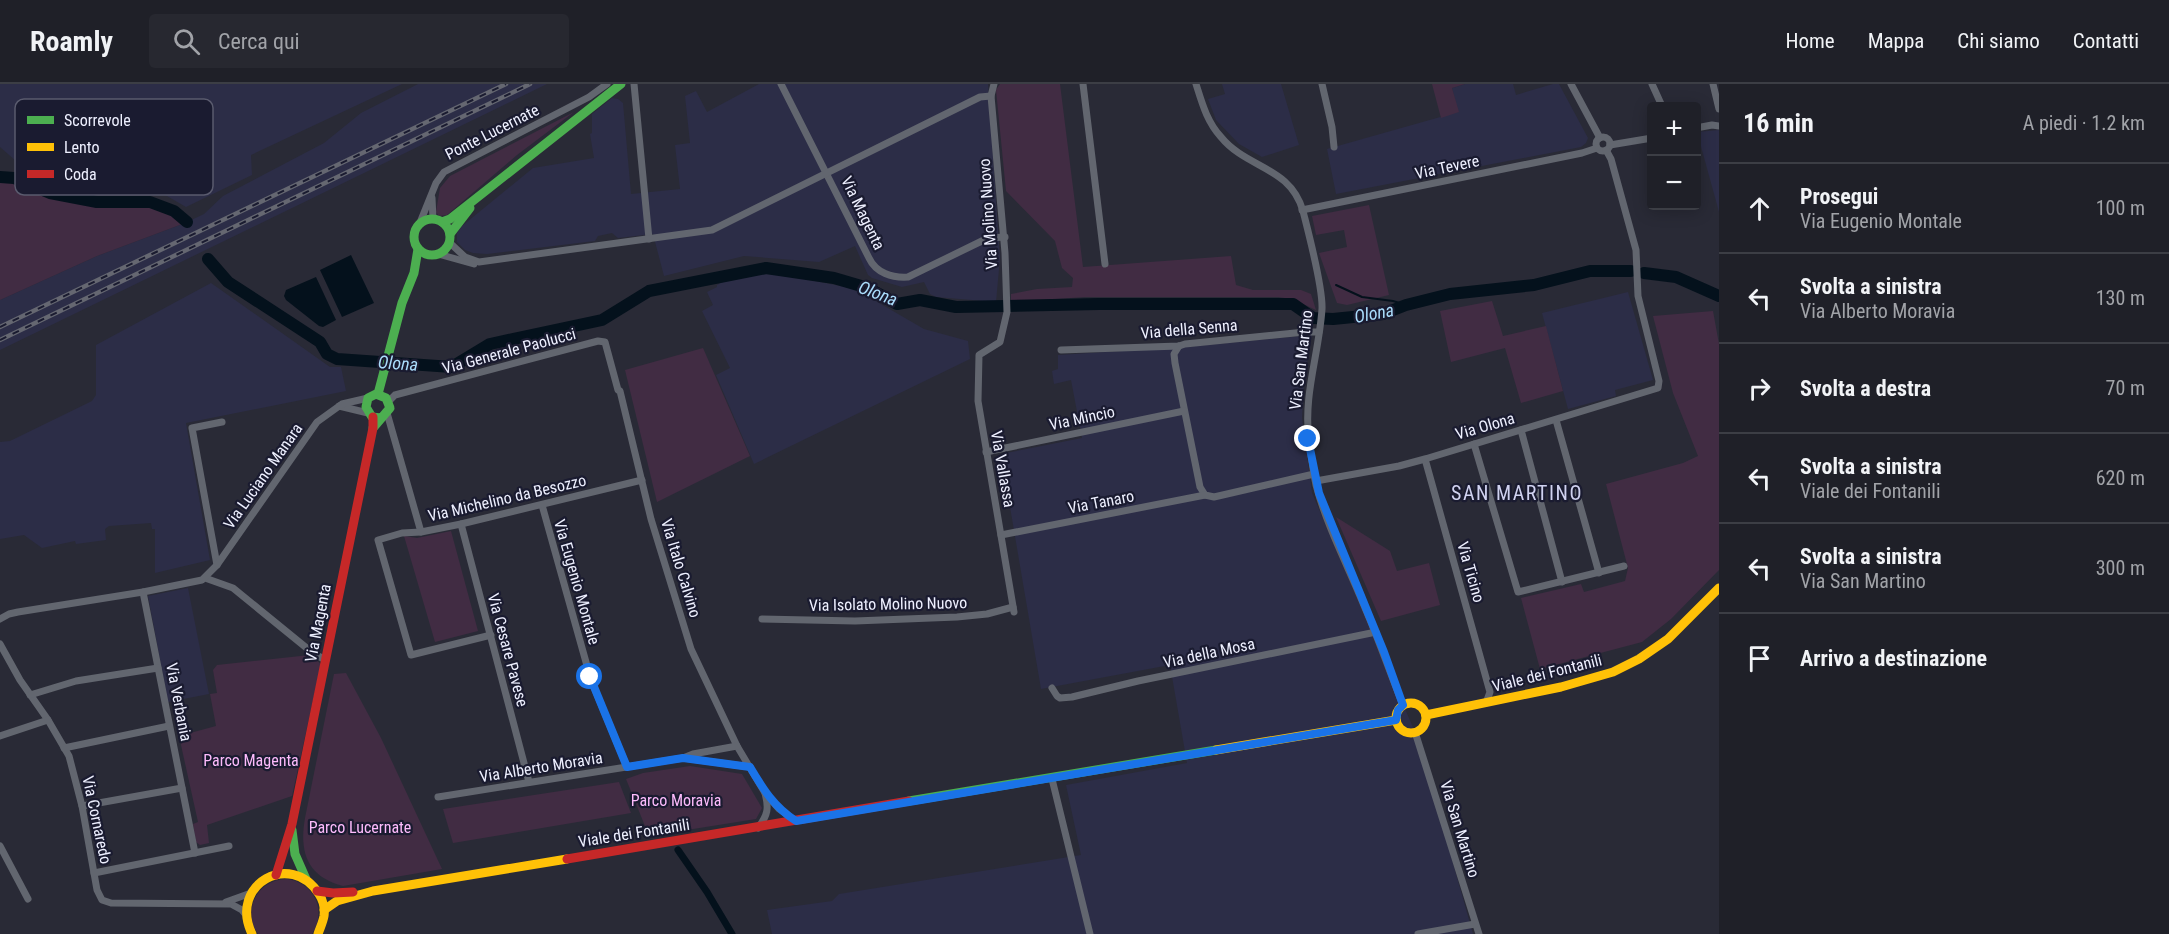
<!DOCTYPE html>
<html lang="it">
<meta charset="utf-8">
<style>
body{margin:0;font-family:"Roboto Condensed",sans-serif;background:#272830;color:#f1f3f6}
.controls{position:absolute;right:18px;top:18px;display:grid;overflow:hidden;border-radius:6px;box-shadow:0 3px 15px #0003}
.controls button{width:54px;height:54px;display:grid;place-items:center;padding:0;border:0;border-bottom:2px solid #3c3e45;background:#1f2028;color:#f1f3f6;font:30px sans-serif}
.stop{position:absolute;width:18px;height:18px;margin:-14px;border:4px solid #1a73e8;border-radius:50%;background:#fff}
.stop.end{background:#1a73e8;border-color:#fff;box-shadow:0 2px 6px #0008}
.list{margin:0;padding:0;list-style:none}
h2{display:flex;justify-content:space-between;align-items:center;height:78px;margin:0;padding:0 24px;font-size:26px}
h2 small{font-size:20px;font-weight:400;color:#a1a3a8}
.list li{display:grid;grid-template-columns:39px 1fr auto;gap:18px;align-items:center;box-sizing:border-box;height:90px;padding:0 24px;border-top:2px solid #3c3e45}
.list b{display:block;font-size:22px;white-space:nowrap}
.list p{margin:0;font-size:20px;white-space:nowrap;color:#a1a3a8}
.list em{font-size:20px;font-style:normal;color:#a1a3a8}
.icon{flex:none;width:33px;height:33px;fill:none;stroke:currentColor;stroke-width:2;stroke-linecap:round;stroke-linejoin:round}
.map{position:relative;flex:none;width:1719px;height:850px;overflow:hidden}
header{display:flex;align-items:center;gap:36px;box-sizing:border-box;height:84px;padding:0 30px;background:#1f2028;border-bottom:2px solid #3c3e45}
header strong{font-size:28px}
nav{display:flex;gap:33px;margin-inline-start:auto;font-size:21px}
.search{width:420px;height:54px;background:#272830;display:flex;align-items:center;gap:15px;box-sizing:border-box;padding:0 21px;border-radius:6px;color:#a1a3a8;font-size:22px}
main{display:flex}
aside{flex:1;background:#1f2028}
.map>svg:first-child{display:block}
.built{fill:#2c2d47}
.green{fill:#412c43}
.water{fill:#04111c}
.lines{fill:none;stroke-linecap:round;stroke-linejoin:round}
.stream{stroke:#04111c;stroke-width:2}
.canal{stroke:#04111c;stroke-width:7}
.river{stroke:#04111c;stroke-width:12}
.street{stroke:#62666f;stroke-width:7}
.fast{stroke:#4caf50;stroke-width:9}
.slow{stroke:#ffc107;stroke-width:9}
.jam{stroke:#c62828;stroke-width:9}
.rail-casing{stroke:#656771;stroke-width:4.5}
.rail{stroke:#1a1b30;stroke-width:2;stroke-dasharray:7;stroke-linecap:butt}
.route{stroke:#1a73e8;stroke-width:8}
.labels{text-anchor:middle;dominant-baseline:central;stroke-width:4.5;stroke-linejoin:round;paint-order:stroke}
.street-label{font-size:16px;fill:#eef0ff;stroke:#1a1b30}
.park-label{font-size:16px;fill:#fdbbfc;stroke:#1a1b30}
.water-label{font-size:18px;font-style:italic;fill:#abddfc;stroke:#1a1b30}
.quarter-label{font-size:20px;letter-spacing:1.5px;fill:#d0d2f0;stroke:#1a1b30}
.key{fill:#1a1b30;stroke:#5a5b6e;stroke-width:1.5}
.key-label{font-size:16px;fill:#eef0ff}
</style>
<header>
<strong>Roamly</strong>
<div class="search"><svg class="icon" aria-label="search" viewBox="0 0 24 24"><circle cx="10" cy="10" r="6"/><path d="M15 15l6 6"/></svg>Cerca qui</div>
<nav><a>Home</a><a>Mappa</a><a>Chi siamo</a><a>Contatti</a></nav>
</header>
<main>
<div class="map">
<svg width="1719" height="850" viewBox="0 0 1719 850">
<rect width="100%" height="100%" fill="#292a36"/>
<g class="built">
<path d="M0,0H402L251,71L252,91L186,123L167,112L153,108L132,107L96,109L61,101L24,84L0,63Z"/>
<path d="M418,0H547L0,266V216L97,172L185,139L204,130L223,112L324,59L361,29Z"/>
<path d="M759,0H988L1000,174L996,218L936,213L930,210L924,198L902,203L872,194L868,191L855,162L819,178L744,172L664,192L653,150L618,154L612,149L598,152L595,157L487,170L473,169L465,166L457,158V149L462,142L533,84L594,74L590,50L592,49V30L612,14L618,15L623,19L631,110L680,105L675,61L690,59L685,12L696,7L707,28Z"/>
<path d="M1222,0H1281L1299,61L1262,73L1239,60L1216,36L1208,15L1225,10Z"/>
<path d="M1465,0H1513L1516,11L1553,0H1559L1588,54L1586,59L1581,63L1336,110L1327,65L1458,28L1452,4Z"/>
<path d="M1719,46V128L1697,48Z"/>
<path d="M763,190L786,191L855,205L924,245L968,257L970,275L754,380L716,291L730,284L702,227L713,221L707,208L717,203V201L726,196Z"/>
<path d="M211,199L330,283H341L346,307L186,339L210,476L155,489V445H152L151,439L109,442L105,445L106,456L76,460L75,457L42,464L24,451L0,455V358L10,357L92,317L96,311V261Z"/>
<path d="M1628,208L1653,296L1615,306L1616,312L1568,325L1542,229Z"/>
<path d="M1312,251L1304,296L1302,334L1312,409L1418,655L1473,850H772L767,826L832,817L839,810L1081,771L1066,701L1187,679L1170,581L1041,605L1001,370L1082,354L1071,296L1054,300L1052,287L1058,285V271L1185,263Z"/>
<path d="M188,504L209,610L168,618L148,512Z"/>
</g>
<g class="green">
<path d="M1000,0H1060L1083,183L1231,172L1236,201L1253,206H1301L1311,210L1316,226L1292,215L1278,213H1085L1011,218V210L1037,205L1072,203L1073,194L1062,184L1055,157L1006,107L996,6Z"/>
<path d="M1432,0H1465L1452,4L1459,28L1441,34Z"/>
<path d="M574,28L517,71L447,131L439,132L436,128L440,104L450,92Z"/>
<path d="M0,97L13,98L39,108L97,121H150L174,131L185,139L97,172L0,216Z"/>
<path d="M1369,121L1389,211L1347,221L1337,219L1319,169L1347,163L1344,146L1316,151L1312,132Z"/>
<path d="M1492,217L1503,252L1546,242L1563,307L1521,319L1505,264L1451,278L1440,227Z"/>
<path d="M1713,227L1719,260V486L1671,535L1642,558L1540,585L1521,514L1581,500L1584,508L1625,497L1628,484L1606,400L1683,379L1698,372L1673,309L1653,232Z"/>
<path d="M703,264L750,372L657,418L625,286Z"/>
<path d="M1336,433L1390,467L1397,487L1429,479L1440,521L1381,537Z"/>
<path d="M451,447L478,547L435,558L404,452L417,454Z"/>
<path d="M310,571L321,580L292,712L207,741L209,759L200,761L196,758L193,740L198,738L179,652L216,642L210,610L217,609L213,586L217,581Z"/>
<path d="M346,589L381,654L442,785L343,802C307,793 299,768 305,734L334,590Z"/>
<path d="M690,682L742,690L762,724L756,735L649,752L626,695L643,689Z"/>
<path d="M619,698L631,729L453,759L443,725Z"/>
<path d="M287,795C315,799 327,827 312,850H258C241,826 258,795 287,795Z"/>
</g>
<g class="water">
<path d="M351,171L374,219L342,233L320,186Z"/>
<path d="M316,193L336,236L323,243L319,242L286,216L284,212L286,206Z"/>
</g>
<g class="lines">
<path class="stream" d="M1336,201L1362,213L1393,217L1406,221"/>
<path class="canal" d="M678,766L707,808L732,850"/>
<g class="river">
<path d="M0,93L14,94L50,109L97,118H150L174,127L187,138"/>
<path d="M208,175L228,198L320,258L327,270L337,275L452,283L490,260L602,236L649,207L766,184L834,194L868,204L897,220L920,216L956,223L1099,220H1293L1313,234L1333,235L1383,230L1406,221L1450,210L1534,201L1590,187H1631"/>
<path d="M1644,189L1676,193L1719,212"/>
</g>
<g class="street">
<path d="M634,0L649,155"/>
<path d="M781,0L869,174C876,189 892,194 908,193L988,154L1005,153"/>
<path d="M994,0L991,12L1005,169L1007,228L1000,258L979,271L978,317L1014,528"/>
<path d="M1083,0L1105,180"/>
<path d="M1196,0C1202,19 1207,38 1221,53C1247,85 1290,82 1303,127C1309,151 1323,203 1322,225C1319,270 1303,311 1309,356C1311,371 1313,387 1316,401C1327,443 1349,484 1365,524C1379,556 1390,589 1403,621"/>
<path d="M1322,0L1332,43L1334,63"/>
<path d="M1571,0L1600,54"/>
<path d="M1652,0L1662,22"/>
<path d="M1713,0L1719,25"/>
<path d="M1696,44L1712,41L1719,42"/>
<circle cx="1603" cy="60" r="7"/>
<path d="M1610,61L1652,54"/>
<path d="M432,114L433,135"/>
<path d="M1302,126L1582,69L1597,64"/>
<path d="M419,141L436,99L444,88L589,13L607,0"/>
<path d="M450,159L465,173L479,178L712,146L980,13L991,12"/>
<path d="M438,170L474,180"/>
<path d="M1179,262L1174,270L1175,279L1200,403L1205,411L1214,413L1314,390"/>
<path d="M1061,266L1179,262L1185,260L1305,248H1319"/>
<path d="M389,317L395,311L598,257L605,258L618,306L620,307L651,435L691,565L737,662L765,709"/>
<path d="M339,322L368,329"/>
<path d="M387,329L421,448"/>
<path d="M1556,336L1599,489"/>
<path d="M1521,346L1562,498"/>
<path d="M1474,360L1518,508L1624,482"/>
<path d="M986,368L1184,327"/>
<path d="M1425,375L1490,608L1486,619"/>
<path d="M1316,397L1399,382L1425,375L1658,304L1659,297L1638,212L1636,166L1611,75L1606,66"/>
<path d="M542,421L591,596L627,683"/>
<path d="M461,440L529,698"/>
<path d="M1001,451L1205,411"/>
<path d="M217,481L192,344L222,338"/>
<path d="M205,494L233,504L314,570L326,576"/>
<path d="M143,508L195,769"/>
<path d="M0,535L9,530L18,528L143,508L202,496L217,481L317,338L342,320L368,314"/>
<path d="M762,535L855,537L957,533L987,530L1013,523"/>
<path d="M491,551L411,571L378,456L402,449L421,448L461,440L642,396"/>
<path d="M0,560L20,596L48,636L69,672L82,722L97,806L102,816L111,819L231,820L242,826L246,831"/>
<path d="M1052,604L1057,612L1060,614L1072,613L1138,597L1376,548"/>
<path d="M30,611L76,597L158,584"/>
<path d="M1415,648L1479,850"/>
<path d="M0,652L48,636"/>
<path d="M64,664L169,642"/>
<path d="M683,674L750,683"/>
<path d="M1052,695L1090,850"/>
<path d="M438,713L683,674L693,670L737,662"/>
<path d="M82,722L182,704"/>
<path d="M758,744C768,731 769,724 765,709L779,725L796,737"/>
<path d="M0,762L28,815"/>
<path d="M94,789L229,762"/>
<path d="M226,818L251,809"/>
<path d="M1418,850L1475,840"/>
</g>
<g class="fast">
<circle cx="432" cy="153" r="18"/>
<path d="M442,138L450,135L621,0"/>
<path d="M450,150L470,124"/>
<path d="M378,310L402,219L414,189L418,165"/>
<path d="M373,344L390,324L386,314L376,310L368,314L366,323L372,333L381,334"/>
<path d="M909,717L1216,666"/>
<path d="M292,746L295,770L306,795"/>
</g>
<g class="slow">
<circle cx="1411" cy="634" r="15"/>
<path d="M1426,631L1561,603L1613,588L1639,575L1668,555L1719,504"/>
<path d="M1216,666L1396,636"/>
<path d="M324,826L337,817L373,807L567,775"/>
<path d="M252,850C228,800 291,766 319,810C323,816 325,825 324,832C323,838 320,844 318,850"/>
</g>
<g class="jam">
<path d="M567,775L909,717"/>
<path d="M276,791L292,740L373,344V333"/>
<path d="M317,807L333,809L353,808"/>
</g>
<defs>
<g id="rail">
<path d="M0,243L506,0"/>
<path d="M0,256L530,0"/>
</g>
</defs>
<use href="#rail" class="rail-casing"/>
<use href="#rail" class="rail"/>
</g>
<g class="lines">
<path class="route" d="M590,593L627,683L683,674L750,683C763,705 774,723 796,737L1396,636L1398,626L1403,621L1384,568L1319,409L1308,355"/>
</g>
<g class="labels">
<g class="street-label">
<text transform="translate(492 48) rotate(-27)">Ponte Lucernate</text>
<text transform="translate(1447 83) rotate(-12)">Via Tevere</text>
<text transform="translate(863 129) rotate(64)">Via Magenta</text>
<text transform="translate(988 130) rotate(-94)">Via Molino Nuovo</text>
<text transform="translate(1189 245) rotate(-5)">Via della Senna</text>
<text transform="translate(509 267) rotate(-15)">Via Generale Paolucci</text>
<text transform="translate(1301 276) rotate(-83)">Via San Martino</text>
<text transform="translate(1082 334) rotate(-12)">Via Mincio</text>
<text transform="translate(1485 342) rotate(-16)">Via Olona</text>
<text transform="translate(1003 385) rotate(80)">Via Vallassa</text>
<text transform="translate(263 392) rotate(-55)">Via Luciano Manara</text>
<text transform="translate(507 414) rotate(-13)">Via Michelino da Besozzo</text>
<text transform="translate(1101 418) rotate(-11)">Via Tanaro</text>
<text transform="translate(681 484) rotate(73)">Via Italo Calvino</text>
<text transform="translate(1471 488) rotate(74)">Via Ticino</text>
<text transform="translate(577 498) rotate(74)">Via Eugenio Montale</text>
<text transform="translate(888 520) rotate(-1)">Via Isolato Molino Nuovo</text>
<text transform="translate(318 539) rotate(-79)">Via Magenta</text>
<text transform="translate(508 566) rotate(75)">Via Cesare Pavese</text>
<text transform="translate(1209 569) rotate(-12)">Via della Mosa</text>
<text transform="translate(1547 589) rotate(-14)">Viale dei Fontanili</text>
<text transform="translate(179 618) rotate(79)">Via Verbania</text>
<text transform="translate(541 683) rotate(-9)">Via Alberto Moravia</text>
<text transform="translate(97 736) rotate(78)">Via Cornaredo</text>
<text transform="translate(1460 745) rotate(73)">Via San Martino</text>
<text transform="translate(634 749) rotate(-9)">Viale dei Fontanili</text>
</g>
<g class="park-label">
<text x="251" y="676">Parco Magenta</text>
<text x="676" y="716">Parco Moravia</text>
<text x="360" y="743">Parco Lucernate</text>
</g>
<g class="water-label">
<text transform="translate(878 209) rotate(21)">Olona</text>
<text transform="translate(1374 229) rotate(-10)">Olona</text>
<text transform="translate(398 279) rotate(4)">Olona</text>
</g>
<g class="quarter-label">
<text x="1517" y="409">SAN MARTINO</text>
</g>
</g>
<rect x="15" y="15" width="198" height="96" rx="9" class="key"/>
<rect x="27" y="32" width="27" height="8" fill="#4caf50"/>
<rect x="27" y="59" width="27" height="8" fill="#ffc107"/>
<rect x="27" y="86" width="27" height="8" fill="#c62828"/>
<g class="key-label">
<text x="64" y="42">Scorrevole</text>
<text x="64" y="69">Lento</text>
<text x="64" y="96">Coda</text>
</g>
</svg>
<div class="controls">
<button>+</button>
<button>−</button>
</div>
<div class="stop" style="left:590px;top:593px"></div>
<div class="stop end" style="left:1308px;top:355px"></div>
</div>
<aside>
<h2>16 min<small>A piedi · 1.2 km</small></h2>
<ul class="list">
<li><svg class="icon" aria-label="ahead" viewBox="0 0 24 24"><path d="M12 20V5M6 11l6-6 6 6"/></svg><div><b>Prosegui</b><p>Via Eugenio Montale</p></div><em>100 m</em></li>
<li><svg class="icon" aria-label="left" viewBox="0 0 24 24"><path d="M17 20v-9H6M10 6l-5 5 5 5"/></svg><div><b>Svolta a sinistra</b><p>Via Alberto Moravia</p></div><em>130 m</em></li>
<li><svg class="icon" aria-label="right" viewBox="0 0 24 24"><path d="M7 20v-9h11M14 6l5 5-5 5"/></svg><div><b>Svolta a destra</b></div><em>70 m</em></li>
<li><svg class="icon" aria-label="left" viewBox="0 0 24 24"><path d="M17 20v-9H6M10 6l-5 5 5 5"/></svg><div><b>Svolta a sinistra</b><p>Viale dei Fontanili</p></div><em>620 m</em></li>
<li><svg class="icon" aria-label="left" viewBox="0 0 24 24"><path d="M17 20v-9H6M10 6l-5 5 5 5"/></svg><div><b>Svolta a sinistra</b><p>Via San Martino</p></div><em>300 m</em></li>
<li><svg class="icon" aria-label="arrive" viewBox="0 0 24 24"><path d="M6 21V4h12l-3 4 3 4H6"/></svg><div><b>Arrivo a destinazione</b></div></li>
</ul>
</aside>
</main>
